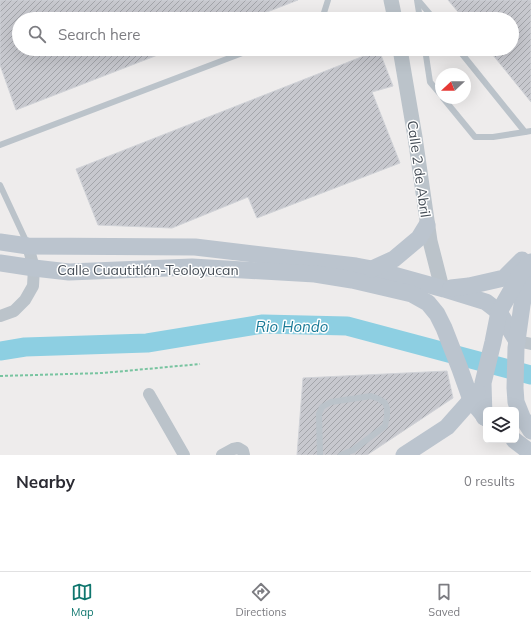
<!DOCTYPE html>
<meta charset="utf-8">
<style>
body{margin:0;font-family:Mulish,sans-serif;background:#f2f2f3;color:#2b2b33}
.controls{position:absolute;right:12px;bottom:12px;display:grid;overflow:hidden;border-radius:6px;box-shadow:0 4px 16px #0002}
.controls button{width:36px;height:36px;display:grid;place-items:center;padding:0;border:0;border-bottom:1px solid #e1e1e2;background:#fff;color:#2b2b33;font:20px sans-serif}
.compass{position:absolute;left:435px;top:68px;width:36px;height:36px;border-radius:50%;background:#fff;box-shadow:0 4px 16px #0002;rotate:248deg}
.list{margin:0;padding:0;list-style:none}
h2{display:flex;justify-content:space-between;align-items:center;height:52px;margin:0;padding:0 16px;font-size:17px}
h2 small{font-size:13px;font-weight:400;color:#7c7c81}
.icon{flex:none;width:22px;height:22px;fill:none;stroke:currentColor;stroke-width:2;stroke-linecap:round;stroke-linejoin:round}
.map{position:relative;flex:none;width:531px;height:455px;overflow:hidden}
.search{position:absolute;background:#fff;box-shadow:0 4px 16px #0002;left:12px;right:12px;top:12px;height:44px;display:flex;align-items:center;gap:10px;box-sizing:border-box;padding:0 14px;border-radius:22px;color:#7c7c81;font-size:15px}
.sheet{height:116px;background:#fff}
nav{display:flex;justify-content:space-around;align-items:center;box-sizing:border-box;height:56px;border-top:1px solid #e1e1e2;background:#fff;font-size:11px;color:#7c7c81}
nav a{display:grid;justify-items:center;gap:2px}
nav .on{color:#0f766e}
.map>svg:first-child{display:block}
.lines{fill:none;stroke-linecap:round;stroke-linejoin:round}
.river{stroke:#8dcfe2;stroke-width:19}
.building{fill:url(#building-hatch);stroke:#d0d2d7}
.path{stroke:#78c4a0;stroke-width:2;stroke-dasharray:3 2;stroke-linecap:butt}
.service{stroke:#bbc3ca;stroke-width:6}
.minor{stroke:#bbc3ca;stroke-width:12}
.tertiary{stroke:#bbc3ca;stroke-width:15}
.secondary{stroke:#bbc4ce;stroke-width:17}
.labels{text-anchor:middle;dominant-baseline:central;stroke-width:3;stroke-linejoin:round;paint-order:stroke}
.street-label{font-size:14px;fill:#464e57;stroke:#fff}
.water-label{font-size:15px;font-style:italic;fill:#197a97;stroke:#fff}
</style>
<div class="map">
<svg width="531" height="455" viewBox="0 0 531 455">
<defs>
<pattern id="building-hatch" width="6" height="6" patternUnits="userSpaceOnUse"><rect width="6" height="6" fill="#c7c8ce"/><path d="M-1 1l2-2M0 6l6-6M5 7l2-2" fill="none" stroke="#a3a5aa"/></pattern>
</defs>
<rect width="100%" height="100%" fill="#eeecec"/>
<g class="lines">
<path class="river" d="M0,351L25,347L147,343L263,324L347,326L531,375"/>
</g>
<g class="building">
<path d="M0,0H298L249,19H19V49H173L16,110L0,65Z"/>
<path d="M448,0H531V102L488,49H512V19H464Z"/>
<path d="M379,50L393,86L372,92L400,163L257,218L248,197L172,228L98,225L76,169Z"/>
<path d="M447,371L453,398L367,455H297L303,378Z"/>
</g>
<g class="lines">
<path class="path" d="M0,376L103,373L200,364"/>
<g class="service">
<path d="M417,0L420,19"/>
<path d="M418,0L434,19"/>
<path d="M322,19L328,0"/>
<path d="M425,49L430,82L441,95"/>
<path d="M458,49L525,132L531,131"/>
<path d="M443,98L475,137H493L525,132"/>
<path d="M0,145L253,49"/>
<path d="M0,185L27,243"/>
<path d="M320,455L319,414L322,407L331,402L371,396L379,399L385,403L387,408V416L385,426L353,450L341,455"/>
</g>
<g class="minor">
<path d="M0,316L14,311L25,300L33,286L34,268L28,246"/>
<path d="M517,341L531,344"/>
<path d="M149,394L184,455"/>
<path d="M222,455L233,449L238,448L243,451L244,455"/>
</g>
<g class="tertiary">
<path d="M391,0L395,19"/>
<path d="M400,49L415,137L430,241L442,288"/>
</g>
<g class="secondary">
<path d="M0,242L28,246L195,247L356,266L372,269L444,289L486,302L499,312L517,341"/>
<path d="M0,263L34,268L69,272L192,267L315,274L352,280L412,294L428,303L437,314L444,328L460,369L471,400L486,418"/>
<path d="M372,269L394,259L419,238L427,225"/>
<path d="M531,275L525,290L522,305L516,348L515,388L516,402L522,417L531,431"/>
<path d="M451,288L469,286L504,278L522,260"/>
<path d="M484,417L483,383L493,342L499,312L520,275L531,262"/>
<path d="M514,440L531,453"/>
<path d="M404,455L447,427L471,400L477,391"/>
</g>
</g>
<g class="labels">
<g class="street-label">
<text transform="translate(419 169) rotate(82)">Calle 2 de Abril</text>
<text x="148" y="270">Calle Cuautitlán-Teoloyucan</text>
</g>
<g class="water-label">
<text x="292" y="326">Rio Hondo</text>
</g>
</g>
</svg>
<div class="controls">
<button><svg class="icon" aria-label="layers" viewBox="0 0 24 24"><path d="M12 4l9 5-9 5-9-5zM3 14l9 5 9-5"/></svg></button>
</div>
<svg class="compass" viewBox="-18 -18 36 36"><path d="M0-13l5 13h-10z" fill="#e53935"/><path d="M0 13l5-13h-10z" fill="#7c7c81"/></svg>
<div class="search"><svg class="icon" aria-label="search" viewBox="0 0 24 24"><circle cx="10" cy="10" r="6"/><path d="M15 15l6 6"/></svg>Search here</div>
</div>
<section class="sheet">
<h2>Nearby<small>0 results</small></h2>
<ul class="list">
</ul>
</section>
<nav>
<a class="on"><svg class="icon" aria-label="map" viewBox="0 0 24 24"><path d="M3 6l6-2 6 2 6-2v14l-6 2-6-2-6 2zM9 4v14M15 6v14"/></svg>Map</a>
<a><svg class="icon" aria-label="directions" viewBox="0 0 24 24"><path d="M12 3l9 9-9 9-9-9zM9 14v-3h6M13 9l2 2-2 2"/></svg>Directions</a>
<a><svg class="icon" aria-label="saved" viewBox="0 0 24 24"><path d="M7 4h10v16l-5-4-5 4z"/></svg>Saved</a>
</nav>
